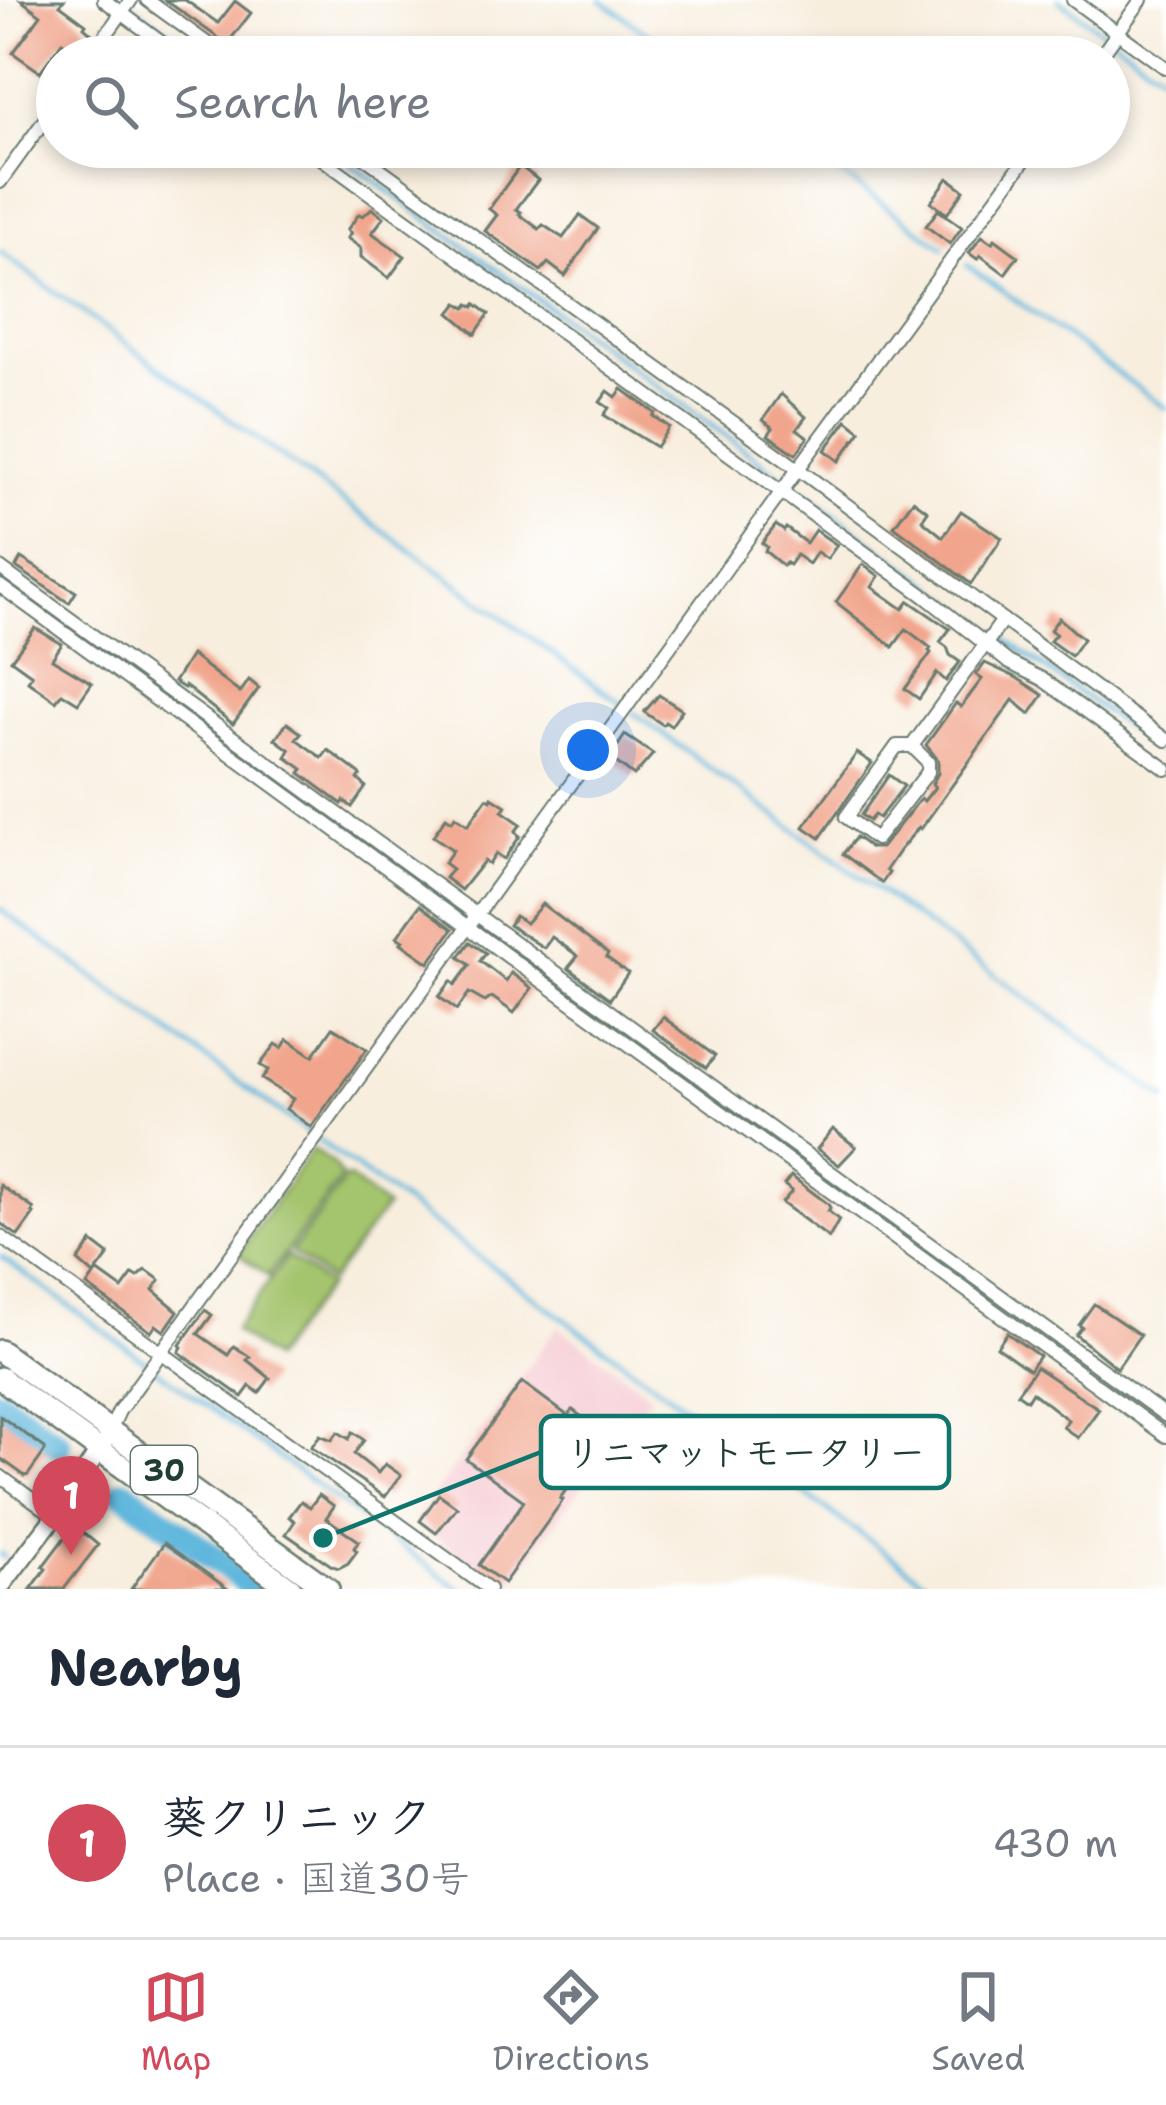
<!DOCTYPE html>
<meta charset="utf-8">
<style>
body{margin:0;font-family:"Shantell Sans","Klee One",sans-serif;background:#f2f2f3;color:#1f2937}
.you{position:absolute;left:588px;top:750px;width:42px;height:42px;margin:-30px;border:9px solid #fff;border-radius:50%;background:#1a73e8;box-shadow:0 0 0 18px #1a73e833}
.badge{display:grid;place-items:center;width:78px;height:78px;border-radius:50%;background:#d1495b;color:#fff;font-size:39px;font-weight:700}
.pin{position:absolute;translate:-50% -99px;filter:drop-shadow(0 3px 6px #0008)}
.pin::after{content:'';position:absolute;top:63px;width:42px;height:36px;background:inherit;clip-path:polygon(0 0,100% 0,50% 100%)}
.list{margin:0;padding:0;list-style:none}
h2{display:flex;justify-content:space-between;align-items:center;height:156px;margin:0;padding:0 48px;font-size:51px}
h2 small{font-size:39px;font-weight:400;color:#747a83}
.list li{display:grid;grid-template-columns:78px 1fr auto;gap:36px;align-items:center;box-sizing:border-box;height:192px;padding:0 48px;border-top:3px solid #e0e1e3}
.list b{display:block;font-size:45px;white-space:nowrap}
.list p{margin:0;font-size:39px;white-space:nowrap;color:#747a83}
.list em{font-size:39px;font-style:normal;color:#747a83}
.icon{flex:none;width:66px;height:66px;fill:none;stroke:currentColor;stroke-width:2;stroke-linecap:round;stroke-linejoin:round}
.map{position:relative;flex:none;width:1166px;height:1589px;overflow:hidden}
.search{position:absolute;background:#fff;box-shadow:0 6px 18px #0003;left:36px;right:36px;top:36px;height:132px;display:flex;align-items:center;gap:30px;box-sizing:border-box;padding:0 42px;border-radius:66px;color:#747a83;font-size:45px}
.sheet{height:348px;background:#fff}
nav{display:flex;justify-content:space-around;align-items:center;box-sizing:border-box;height:168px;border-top:3px solid #e0e1e3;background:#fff;font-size:33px;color:#747a83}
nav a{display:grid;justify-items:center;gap:6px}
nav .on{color:#d1495b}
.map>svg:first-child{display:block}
.built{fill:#f6cfd6}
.green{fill:#a4c46d;stroke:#628050;stroke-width:3}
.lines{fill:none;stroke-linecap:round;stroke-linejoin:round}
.stream{stroke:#60b7dd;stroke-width:4.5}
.river{stroke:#60b7dd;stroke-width:27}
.building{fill:#f1a58c}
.street-casing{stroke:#6b7b70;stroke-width:16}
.secondary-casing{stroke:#6b7b70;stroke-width:21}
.highway-casing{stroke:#6b7b70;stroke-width:26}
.street{stroke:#fff;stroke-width:12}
.secondary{stroke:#fff;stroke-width:16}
.highway{stroke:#fff;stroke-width:21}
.labels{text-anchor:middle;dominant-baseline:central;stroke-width:9;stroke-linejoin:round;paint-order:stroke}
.shield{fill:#fff;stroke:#627771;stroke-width:3}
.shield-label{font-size:30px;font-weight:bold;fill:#1f3d34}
.leader{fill:none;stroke:#0f766e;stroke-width:4.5}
.callout-dot{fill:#0f766e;stroke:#fff;stroke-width:4.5}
.callout{fill:#fff;stroke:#0f766e;stroke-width:4.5}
.callout-label{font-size:36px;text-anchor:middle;font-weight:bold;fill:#1f3d34}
</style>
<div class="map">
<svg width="1166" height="1589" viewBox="0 0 1166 1589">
<rect width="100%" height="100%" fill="#fff"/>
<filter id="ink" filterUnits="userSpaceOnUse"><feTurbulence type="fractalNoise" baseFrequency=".00833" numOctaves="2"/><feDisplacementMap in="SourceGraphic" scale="24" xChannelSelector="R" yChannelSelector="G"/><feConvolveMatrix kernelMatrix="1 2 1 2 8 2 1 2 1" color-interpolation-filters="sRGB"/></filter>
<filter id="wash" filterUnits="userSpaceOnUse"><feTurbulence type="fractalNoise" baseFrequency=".004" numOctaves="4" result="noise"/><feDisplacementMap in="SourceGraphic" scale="48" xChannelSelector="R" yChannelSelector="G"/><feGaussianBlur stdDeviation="2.7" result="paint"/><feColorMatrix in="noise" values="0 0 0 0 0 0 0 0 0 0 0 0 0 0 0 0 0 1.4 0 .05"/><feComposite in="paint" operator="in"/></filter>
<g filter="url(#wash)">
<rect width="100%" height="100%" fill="#f8eede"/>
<path class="built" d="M558,1326L651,1395L506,1589L414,1521Z"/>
<g class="green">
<path d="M312,1149L333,1164L342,1177L268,1276L238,1254Z"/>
<path d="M349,1178L386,1207L330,1281L291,1252L345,1179Z"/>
<path d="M287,1256L328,1285L272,1359L234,1331Z"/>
</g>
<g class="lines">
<g class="stream">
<path d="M601,0L680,57"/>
<path d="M1059,0L1166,77"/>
<path d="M129,3L203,57"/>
<path d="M328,147L1166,756"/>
<path d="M804,147L944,248"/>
<path d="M0,252L622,704"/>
<path d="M967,265L1166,408"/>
<path d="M0,577L1166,1428"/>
<path d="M634,713L1166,1099"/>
<path d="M0,909L936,1589"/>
<path d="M0,1256L460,1589"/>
<path d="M0,1554L4,1557"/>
</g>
<g class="river">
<path d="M0,1402L58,1444"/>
<path d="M124,1492L257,1589"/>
</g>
</g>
<g id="blocks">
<g class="building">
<path d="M21,0H64L60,5L86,24L84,27L91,33L77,52L62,42L40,72L13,53L41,15Z"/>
<path d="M165,0H185L218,23L235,1L251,13L227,44Z"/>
<path d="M520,166L538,180L516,209L521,212L519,214L539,229L543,225L563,238L580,215L598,228L565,276L548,263L541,271L485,231L497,215L489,209Z"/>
<path d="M948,178L964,190L947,214L931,202Z"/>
<path d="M372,208L384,217L372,233L405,256L389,278L361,257V248L347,238L351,233L347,230L359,214L363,216Z"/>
<path d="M938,210L962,227L950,244L926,226Z"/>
<path d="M982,236L992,243L995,239L1018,256L1005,274L980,255L977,259L969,253Z"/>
<path d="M458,303L466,308L469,304L474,307L476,304L489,314L475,334L450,313Z"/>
<path d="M622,389L655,413L653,416L669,427L656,447L604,415L609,408L600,402L608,391L616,397Z"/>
<path d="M781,394L806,417L797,429L808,437L796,454L768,435L773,428L763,420Z"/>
<path d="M847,420L861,431L839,461L825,450Z"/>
<path d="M913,500L928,511L922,520L943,537L961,511L1002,538L971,584L894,526Z"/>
<path d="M776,525L784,531L786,528L806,543L815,530L837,545L827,559L817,552L809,564L796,555L789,565L786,563L783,566L765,551L767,547L762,543Z"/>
<path d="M21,558L76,592L69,603L16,567Z"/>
<path d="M863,564L879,576L872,587L903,609L909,601L950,629L940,642L947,647L950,655L960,662L946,681L937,673L919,699L905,689L931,653L929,651L931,648L906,629L893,647L836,602Z"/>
<path d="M1059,618L1083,639L1071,656L1050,641L1056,634L1050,630Z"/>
<path d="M35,628L62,644L52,659L92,683L78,703L62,693L56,701L28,681L32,675L11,660Z"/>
<path d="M191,655L240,693L249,680L259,688L233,724L185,686L184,688L174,682Z"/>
<path d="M985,663L1017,678L1043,695L1030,714L1013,700L921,829L919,827L899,851L886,870L889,873L882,883L843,854L856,837L871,848H881L921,798L924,801L935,787L932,784L938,773V760L926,745L956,703L961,707L982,679L976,675Z"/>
<path d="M659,695L682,710L671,726L665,722L663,725L644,712Z"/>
<path d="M287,723L301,733L296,739L322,758L328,750L361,775L358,779L366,787L352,807L344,801L342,804L300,773L303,769L286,757L290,750L275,739Z"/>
<path d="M625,735L653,754L634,776L605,754L613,744L617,747Z"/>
<path d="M857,753L872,763L820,838L804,827Z"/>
<path d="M889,775L904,786L879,818L874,815L869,821L861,815Z"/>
<path d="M492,797L506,806L502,811L521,824L515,832L520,836L504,859L496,854L489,864L484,861L461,890L445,878L452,869L444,863L453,850L433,836L446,817L452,821L455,816L468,825L487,798L491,800Z"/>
<path d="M542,904L608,954L606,957L628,973L610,999L568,968L578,956L552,937L544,948L509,925L515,916L526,923Z"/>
<path d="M420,905L453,929L429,963L401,943L403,941L397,937Z"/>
<path d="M470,942L486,953L480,961L506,981L511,973L532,988L514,1013L492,997L485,1002L469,993L457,1010L439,997L451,981L455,985L470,965L459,957Z"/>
<path d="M663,1017L715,1056L706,1068L653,1030Z"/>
<path d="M333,1027L367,1049L311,1127L286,1109L293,1099L262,1079L268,1070L260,1065L276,1044L282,1048L288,1039L313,1056Z"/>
<path d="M833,1129L856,1147L839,1165L817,1149Z"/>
<path d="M791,1176L828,1204L830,1208L828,1211L839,1220L829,1238L782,1203L792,1191L784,1185Z"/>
<path d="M0,1185L34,1209L32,1212L34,1214L18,1236L0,1223Z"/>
<path d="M92,1242L109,1255L94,1275L78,1261Z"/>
<path d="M146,1270L160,1280L153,1290L178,1311L164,1331L156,1325L151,1332L87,1286L97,1271L122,1289L133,1274L138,1277Z"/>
<path d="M1094,1304L1140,1335L1117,1368L1076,1335L1082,1327L1079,1325Z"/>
<path d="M205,1310L212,1315L198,1334L228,1355L234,1346L250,1357L247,1360L270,1378L259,1393L250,1386L242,1397L179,1352L182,1347L180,1345Z"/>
<path d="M1007,1333L1039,1356L1029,1370L997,1347Z"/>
<path d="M1036,1367L1099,1409L1078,1438L1063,1427L1068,1420L1032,1392L1027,1400L1017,1393Z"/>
<path d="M522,1382L568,1416L573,1410L599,1430L595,1436L597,1437L580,1461L585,1464L560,1498L563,1500L504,1583L479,1565L524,1501L466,1459Z"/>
<path d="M0,1416L45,1448V1451L28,1475L25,1476L0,1458Z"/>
<path d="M338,1432L349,1439L353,1432L364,1440L354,1454L378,1473L385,1464L401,1475L385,1497L311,1447L320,1435L332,1440Z"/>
<path d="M439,1494L457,1507L436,1533L420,1521Z"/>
<path d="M319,1495L334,1506L326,1518L359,1541L354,1548L357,1551L348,1563L339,1568L332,1566L286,1534L295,1521L289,1517L301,1501L310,1507Z"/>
<path d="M74,1525L98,1545L64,1589H31L46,1569L43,1566Z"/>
<path d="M164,1543L199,1568L228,1589H131Z"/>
</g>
</g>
</g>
<g filter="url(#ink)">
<use href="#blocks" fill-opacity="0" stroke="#6b7b70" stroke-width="3"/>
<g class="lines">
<defs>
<g id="street">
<path d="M104,0L181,57"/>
<path d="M147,0L226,57"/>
<path d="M1073,0L1166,68"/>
<path d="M90,57L131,0"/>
<path d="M1100,57L1141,0"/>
<path d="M306,147L926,597L1008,662L1042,679L1166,769"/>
<path d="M350,147L798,469L1166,740"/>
<path d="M0,182L57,103"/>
<path d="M0,568L1166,1416"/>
<path d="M0,586L1166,1436"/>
<path d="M912,746L928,762V772L876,839L846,817L897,746H912L1003,620"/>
<path d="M0,1236L489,1589"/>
<path d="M110,1431L119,1411L798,469L1034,147"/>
<path d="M0,1476L55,1516"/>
</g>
<path id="secondary" d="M0,1588L55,1516L104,1443"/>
<g id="highway">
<path d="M0,1351L328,1589"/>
<path d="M0,1378L291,1589"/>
</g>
</defs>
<use href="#street" class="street-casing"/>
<use href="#secondary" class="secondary-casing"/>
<use href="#highway" class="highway-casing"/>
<use href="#street" class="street"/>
<use href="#secondary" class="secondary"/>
<use href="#highway" class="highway"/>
</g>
</g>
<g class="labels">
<rect class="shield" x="131" y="1446" width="66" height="48" rx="9"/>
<g class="shield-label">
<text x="164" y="1470">30</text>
</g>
</g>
<path class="leader" d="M323 1538L541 1452"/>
<circle class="callout-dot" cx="323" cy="1538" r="12"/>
<rect class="callout" x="541" y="1416" width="408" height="72" rx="12"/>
<g class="callout-label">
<text x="745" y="1465">リニマットモータリー</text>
</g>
</svg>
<div class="you"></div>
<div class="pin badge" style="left:71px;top:1555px">1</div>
<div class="search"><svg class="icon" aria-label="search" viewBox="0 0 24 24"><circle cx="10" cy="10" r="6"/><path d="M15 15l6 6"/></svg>Search here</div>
</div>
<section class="sheet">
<h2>Nearby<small></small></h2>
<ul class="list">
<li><span class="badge">1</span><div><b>葵クリニック</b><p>Place · 国道30号</p></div><em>430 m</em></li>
</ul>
</section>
<nav>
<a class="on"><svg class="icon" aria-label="map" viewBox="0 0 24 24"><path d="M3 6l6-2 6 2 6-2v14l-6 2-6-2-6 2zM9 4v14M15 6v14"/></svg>Map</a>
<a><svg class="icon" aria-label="directions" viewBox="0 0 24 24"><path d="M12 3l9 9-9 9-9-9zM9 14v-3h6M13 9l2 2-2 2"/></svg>Directions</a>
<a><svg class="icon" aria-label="saved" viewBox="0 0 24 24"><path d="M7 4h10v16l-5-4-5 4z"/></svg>Saved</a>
</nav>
